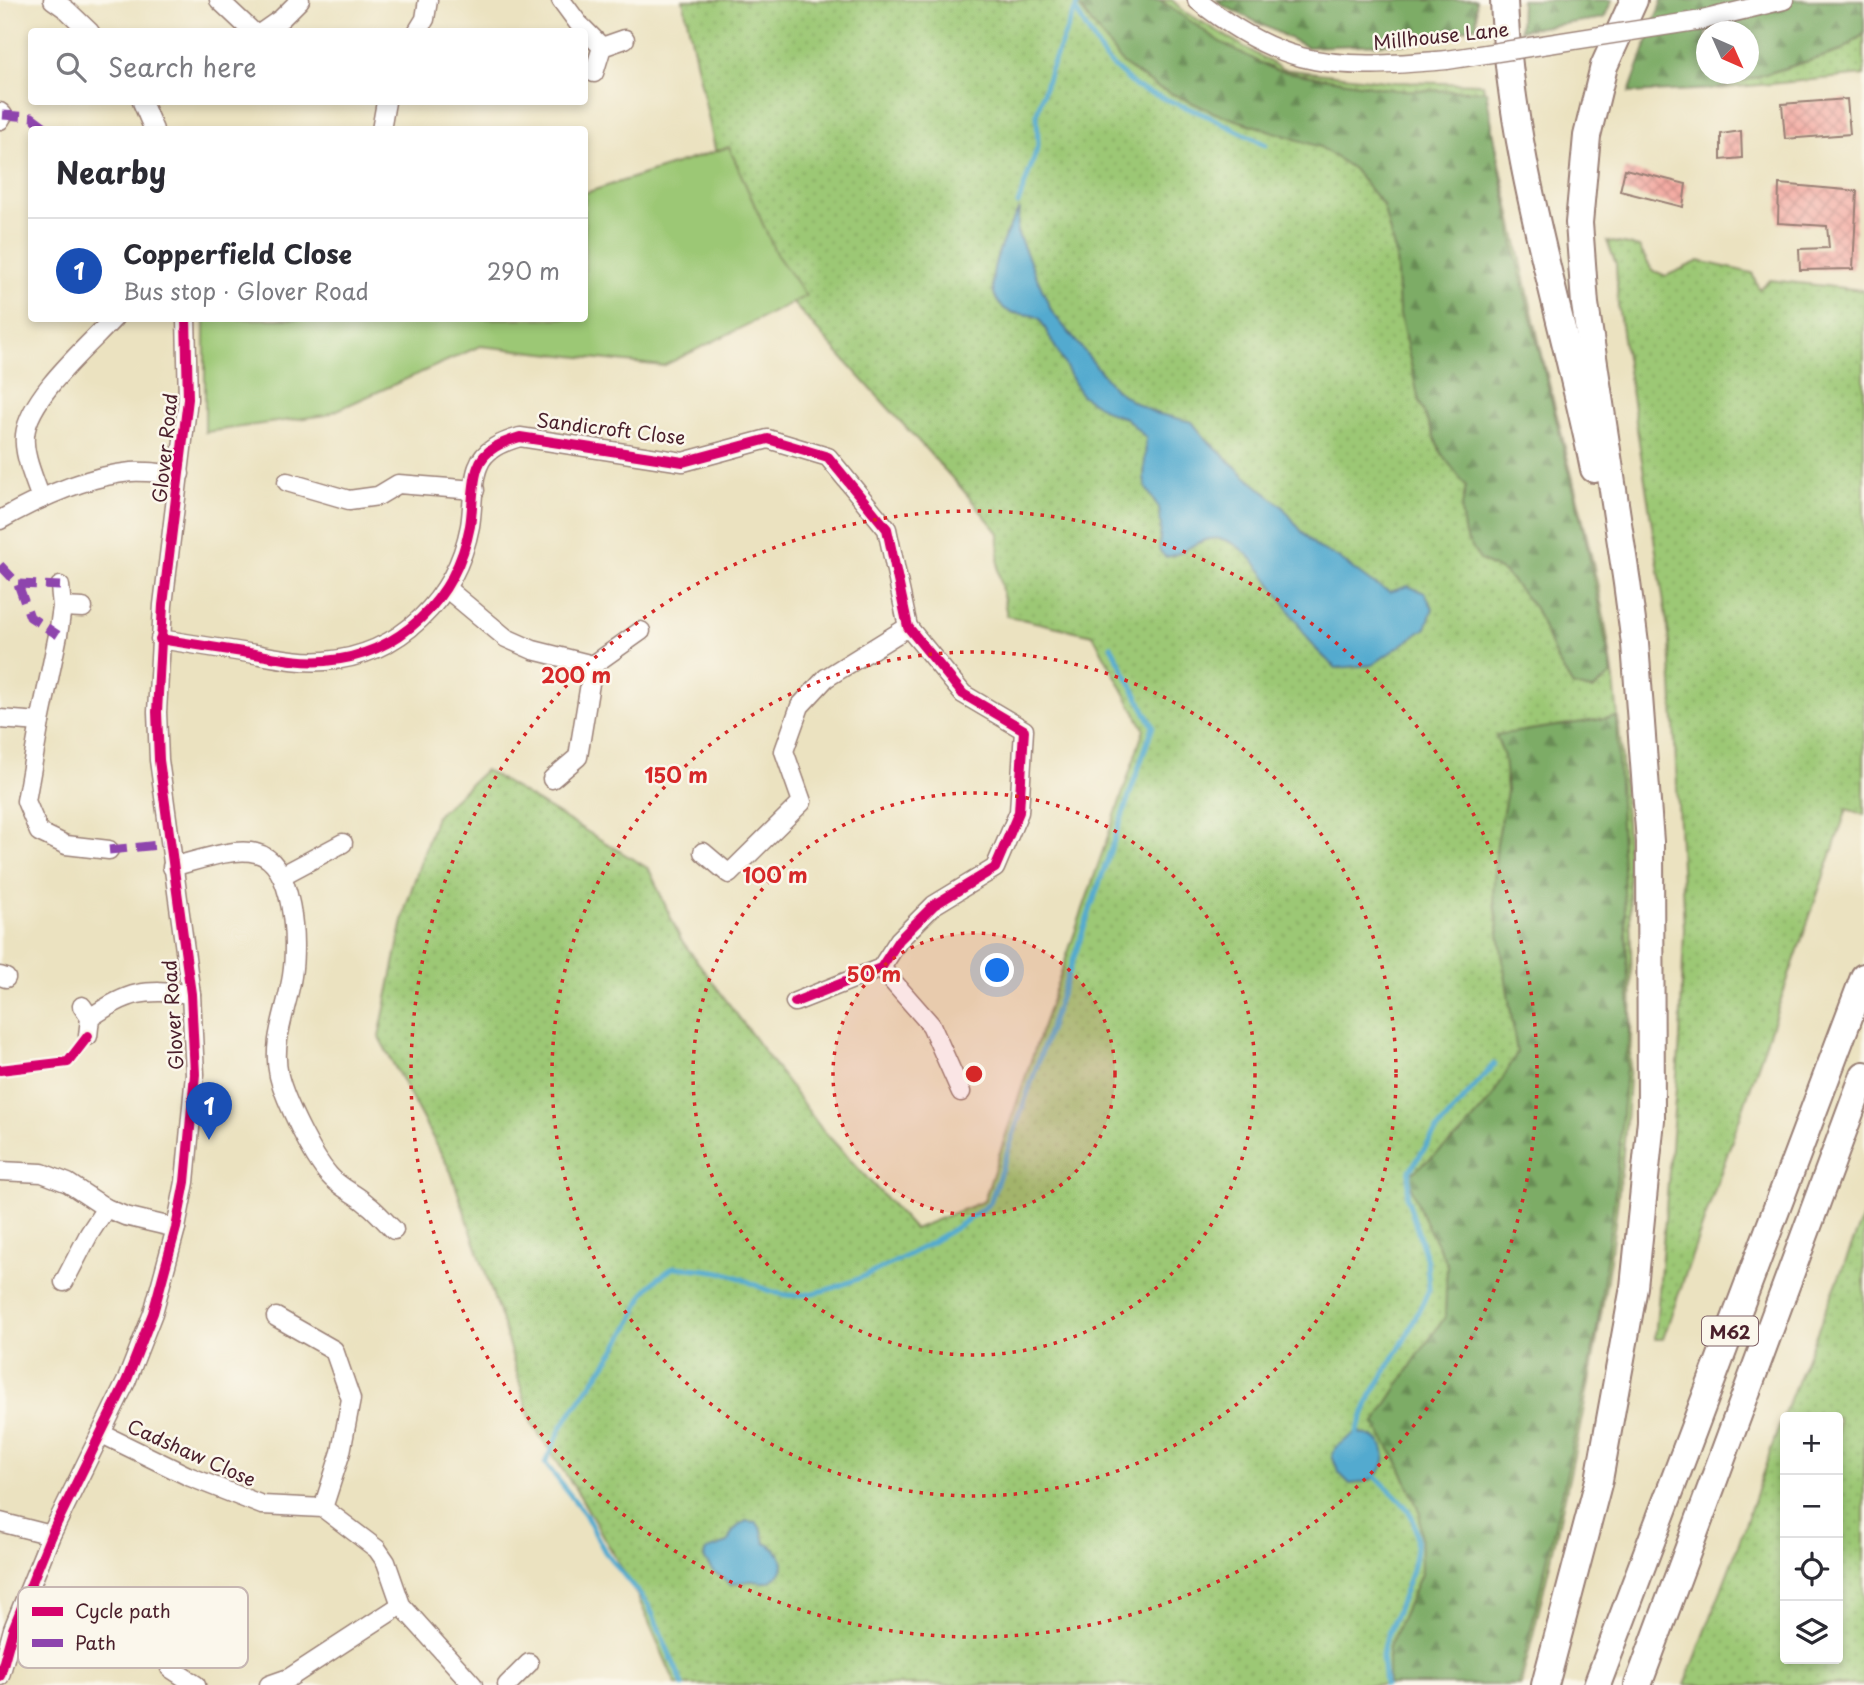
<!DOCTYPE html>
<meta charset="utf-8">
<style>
body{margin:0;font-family:"Playpen Sans",sans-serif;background:#f7f7f7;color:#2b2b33}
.controls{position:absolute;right:21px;bottom:21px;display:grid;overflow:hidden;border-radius:7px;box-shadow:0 4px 10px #0003}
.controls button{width:63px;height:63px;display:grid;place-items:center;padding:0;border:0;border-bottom:2px solid #e1e1e2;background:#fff;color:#2b2b33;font:35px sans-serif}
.compass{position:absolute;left:1696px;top:21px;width:63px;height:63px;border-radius:50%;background:#fff;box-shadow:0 4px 10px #0003;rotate:135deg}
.you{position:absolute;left:998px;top:971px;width:24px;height:24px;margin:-18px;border:5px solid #fff;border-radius:50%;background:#1a73e8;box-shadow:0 0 0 10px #1a73e833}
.badge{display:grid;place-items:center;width:46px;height:46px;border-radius:50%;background:#c8321e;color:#fff;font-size:23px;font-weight:700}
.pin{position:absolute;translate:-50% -58px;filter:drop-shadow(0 2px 4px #0008)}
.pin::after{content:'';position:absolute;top:37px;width:24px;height:21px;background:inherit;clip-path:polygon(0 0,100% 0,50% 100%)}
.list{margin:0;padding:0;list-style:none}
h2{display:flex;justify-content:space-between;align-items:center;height:91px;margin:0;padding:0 28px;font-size:30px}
h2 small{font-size:23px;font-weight:400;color:#7c7c81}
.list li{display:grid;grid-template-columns:46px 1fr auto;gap:21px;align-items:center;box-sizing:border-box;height:105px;padding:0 28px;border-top:2px solid #e1e1e2}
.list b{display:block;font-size:26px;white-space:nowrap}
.list p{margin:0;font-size:23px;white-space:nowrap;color:#7c7c81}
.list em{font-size:23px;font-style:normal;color:#7c7c81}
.icon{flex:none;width:38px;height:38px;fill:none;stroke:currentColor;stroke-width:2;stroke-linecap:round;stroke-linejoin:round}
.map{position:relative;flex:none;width:1864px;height:1685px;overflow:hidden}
.search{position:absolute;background:#fff;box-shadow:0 4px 10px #0003;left:28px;top:28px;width:560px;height:77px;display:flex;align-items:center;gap:18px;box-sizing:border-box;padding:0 24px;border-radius:7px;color:#7c7c81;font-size:26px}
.panel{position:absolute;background:#fff;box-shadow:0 4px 10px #0003;left:28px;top:126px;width:560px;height:196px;border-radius:7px}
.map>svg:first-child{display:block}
.grass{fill:url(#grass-dots);stroke:#737450;stroke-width:2;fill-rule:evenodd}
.forest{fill:url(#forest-firs);stroke:#646648;stroke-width:2;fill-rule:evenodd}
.green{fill:#9cc874;stroke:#737450;stroke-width:2}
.water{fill:#52aacf;stroke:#4e647d;stroke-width:2}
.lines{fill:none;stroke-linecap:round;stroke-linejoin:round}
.stream{stroke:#52aacf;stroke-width:5}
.building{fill:url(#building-cross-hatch)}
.minor-casing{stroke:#9a8076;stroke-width:21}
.highway-casing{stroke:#9a8076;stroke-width:30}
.minor{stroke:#fff;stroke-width:18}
.highway{stroke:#fff;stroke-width:26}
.minor-bridge-casing{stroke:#9a8076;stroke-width:21;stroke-linecap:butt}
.minor-bridge{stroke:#fff;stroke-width:18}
.quiet{stroke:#8e44ad;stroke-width:9;stroke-dasharray:18 9;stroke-linecap:butt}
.cycleway-casing{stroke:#fbf7ec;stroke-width:15}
.cycleway{stroke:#d6006c;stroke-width:10}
.ring{fill:none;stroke:#d62828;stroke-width:3.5;stroke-dasharray:3.5 7}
.labels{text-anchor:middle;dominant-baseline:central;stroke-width:5;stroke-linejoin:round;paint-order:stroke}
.shield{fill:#fbf7ec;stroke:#7f6065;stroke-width:2}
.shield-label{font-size:18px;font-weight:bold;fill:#4a1f2b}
.street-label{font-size:19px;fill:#4a1f2b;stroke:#fbf7ec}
.key{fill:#fbf7ec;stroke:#c6b6b2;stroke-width:2}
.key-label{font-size:19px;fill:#4a1f2b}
.centre{fill:#d62828;stroke:#fbf7ec;stroke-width:3.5}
.ring-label{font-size:21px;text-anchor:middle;font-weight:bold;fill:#d62828;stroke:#fbf7ec;stroke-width:5;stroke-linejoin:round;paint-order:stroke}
</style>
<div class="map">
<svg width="1864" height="1685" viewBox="0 0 1864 1685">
<defs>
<pattern id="grass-dots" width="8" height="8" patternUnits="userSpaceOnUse" patternTransform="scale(1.75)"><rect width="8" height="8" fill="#9cc874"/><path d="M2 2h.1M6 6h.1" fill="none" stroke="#88ab65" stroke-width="1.8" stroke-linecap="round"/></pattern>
<pattern id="forest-firs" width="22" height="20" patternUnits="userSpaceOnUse" patternTransform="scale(1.75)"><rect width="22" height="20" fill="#7dac66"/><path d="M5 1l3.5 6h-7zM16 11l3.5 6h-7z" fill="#688b54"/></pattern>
<pattern id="building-cross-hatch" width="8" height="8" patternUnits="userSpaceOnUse" patternTransform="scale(1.75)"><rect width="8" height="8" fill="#f3a59d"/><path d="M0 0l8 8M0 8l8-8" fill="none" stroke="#c78680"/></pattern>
</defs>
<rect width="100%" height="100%" fill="#fbf7ec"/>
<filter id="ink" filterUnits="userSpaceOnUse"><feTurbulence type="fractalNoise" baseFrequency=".0143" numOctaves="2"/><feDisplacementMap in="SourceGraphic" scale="14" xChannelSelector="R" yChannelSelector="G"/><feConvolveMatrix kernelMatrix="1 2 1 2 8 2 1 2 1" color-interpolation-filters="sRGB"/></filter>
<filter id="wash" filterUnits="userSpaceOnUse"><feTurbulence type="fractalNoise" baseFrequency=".00686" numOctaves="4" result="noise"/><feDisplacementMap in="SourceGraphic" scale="28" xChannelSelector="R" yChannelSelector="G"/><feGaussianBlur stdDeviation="1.57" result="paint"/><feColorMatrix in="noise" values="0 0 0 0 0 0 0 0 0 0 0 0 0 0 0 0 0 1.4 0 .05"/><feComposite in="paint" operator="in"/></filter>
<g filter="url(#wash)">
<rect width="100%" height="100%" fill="#ebe2c0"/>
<g class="grass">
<path d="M683,0H1172L1185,12L1282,69L1394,82L1483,84C1504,182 1524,281 1548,379C1571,474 1598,569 1612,666C1622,739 1626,813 1629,886C1631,943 1633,1001 1630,1058C1620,1270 1571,1479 1521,1685H676L638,1597L580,1496L531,1422L502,1322L451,1172L379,1037L406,906L436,816L485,770L649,869L680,938L821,1128L914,1229L984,1201C1035,1043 1092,887 1144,729L1093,635L1007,616L998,570L999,533L963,490L757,264L729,214Z"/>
<path d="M1864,34V75L1717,89L1841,51Z"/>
<path d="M1607,241L1639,247L1652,270L1666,276L1699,261L1752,273L1759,289L1770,280L1862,290L1864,293V815L1847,809L1663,1339H1655L1680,1039L1684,929L1670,642L1618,306L1616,264Z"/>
<path d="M1864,1215V1685H1685L1737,1548L1778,1429ZM1838,1417V1659H1785V1417Z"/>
</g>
<g class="forest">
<path d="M1074,0H1160L1220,42L1275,70L1395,90L1486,91L1516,257L1586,541L1612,674L1593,690L1573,686L1557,660L1535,608L1505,573L1480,560L1465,536L1461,511L1466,486L1441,453L1419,401L1399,310L1396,257L1383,205L1353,169L1320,147L1215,113L1157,87L1123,64Z"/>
<path d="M1217,0H1476L1477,26L1411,43L1307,47L1222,5Z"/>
<path d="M1521,0H1612L1604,18L1520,30Z"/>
<path d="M1662,0H1864V34L1841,51L1717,89L1629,93ZM1706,32H1748V74H1706Z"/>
<path d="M1616,717L1630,1020L1616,1186L1597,1329L1564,1486L1520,1677L1518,1685H1388V1649L1421,1574L1420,1513L1398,1462L1374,1424L1414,1361L1445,1317L1447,1263L1425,1222L1407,1177L1460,1135L1491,1099L1517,1053L1493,894L1497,843L1507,791L1504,757L1496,735Z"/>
</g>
<path class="green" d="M729,147L776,254L806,296L663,366L480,346L326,415L205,432V319L584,318L585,193Z"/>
<g class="water">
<path d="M1019,209L1017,232L1052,312L1115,389L1133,402L1155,413L1192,422L1206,439L1244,475L1282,506L1303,533L1317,547L1337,557L1372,583L1390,592L1408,586L1425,593L1433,608L1426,628L1372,665L1336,668C1330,662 1322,656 1316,649C1293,623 1257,545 1221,539C1198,535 1185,556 1165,557L1159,550L1161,525L1159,508L1146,488L1144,479L1146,438L1126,418L1112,414L1081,395L1040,319C1030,312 1018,316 1008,311C974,292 1005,233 1019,209Z"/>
<path d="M1357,1432C1362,1434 1368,1435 1373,1437C1390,1445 1387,1470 1372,1479C1366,1483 1357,1483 1350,1484L1339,1473L1332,1456L1336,1447Z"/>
<path d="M746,1521L756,1522L762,1530L765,1543C783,1550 792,1571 770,1581C764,1584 759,1581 753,1581C746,1580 738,1584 730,1584L712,1570L704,1558L707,1550L728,1543C731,1531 736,1527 746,1521Z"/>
</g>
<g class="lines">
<g class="stream">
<path d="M1076,11L1105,59L1136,87L1210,117L1266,145"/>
<path d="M1018,204L1038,146L1037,113L1050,71L1079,0"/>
<path d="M1357,1432L1371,1395L1406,1337L1429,1290L1427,1261L1407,1197L1410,1170L1437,1130L1494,1064"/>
<path d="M1375,1476C1388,1489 1404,1501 1412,1517C1428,1552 1396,1610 1384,1644L1382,1656L1385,1685"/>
<path d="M683,1685L649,1606L605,1552L585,1514L545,1463L562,1426L613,1353L633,1319L644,1293L657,1279L674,1267C693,1269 714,1269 732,1275C751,1281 767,1293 787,1295C837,1300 952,1235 990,1203L1153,726L1111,646"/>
</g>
</g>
<g id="blocks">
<g class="building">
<path d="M1847,99L1850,134L1785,139L1782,104Z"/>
<path d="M1741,131L1742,158L1721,160V134Z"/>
<path d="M1625,169L1686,184L1683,207L1620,191Z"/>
<path d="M1779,184L1857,191L1853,269L1800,270L1799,249L1829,248L1827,226L1778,223Z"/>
</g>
</g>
</g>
<g filter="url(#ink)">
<use href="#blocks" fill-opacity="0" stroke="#9a8076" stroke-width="2"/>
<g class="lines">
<defs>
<g id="minor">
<path d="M53,0L67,10L90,32"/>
<path d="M219,0L253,32"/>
<path d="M561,0L578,23L602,47"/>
<path d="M1197,0C1227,24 1263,47 1301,57C1346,69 1401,64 1447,60"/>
<path d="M1702,20L1784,0"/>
<path d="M262,32L282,18L300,0"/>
<path d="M417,32L425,19L428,0"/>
<path d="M594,73L602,47L625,39"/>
<path d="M142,102L154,130"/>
<path d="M0,112L3,115L0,120"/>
<path d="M381,130L386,102"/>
<path d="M287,482L349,500L378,496L398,484L475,490"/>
<path d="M41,499C35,480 23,456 25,435C29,396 88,346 114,318"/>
<path d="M0,520C39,498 87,476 131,472C147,471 164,474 180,474"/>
<path d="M60,586L62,607L58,635L40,722L26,801L39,832L66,845L109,850"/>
<path d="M446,588L506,638L533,650L593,665L578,757L552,779"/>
<path d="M62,607L83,608"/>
<path d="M160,639C192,644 224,649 255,654C278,658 302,663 325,661C400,655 456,599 470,526C473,509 472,481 478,467C484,449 503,442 520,437L683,462L768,439L828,457L887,529L908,627L963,694L1024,730L1019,812L995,868L934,905L899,940L881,968L795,1002"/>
<path d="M593,665L641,631"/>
<path d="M0,719L40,722"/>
<path d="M703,852L729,874L802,802L784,751L800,706L826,678L908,627"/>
<path d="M172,867C196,861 233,847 256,853C295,862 297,944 292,976C287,1010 271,1041 279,1076C285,1100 312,1156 329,1175C340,1188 355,1193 367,1204C377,1211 385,1222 394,1230"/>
<path d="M283,875L343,843"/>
<path d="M881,968L931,1025L961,1092"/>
<path d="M0,976L6,978"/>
<path d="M82,1006L90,1018L88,1036"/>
<path d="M90,1018C130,990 143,990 191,994"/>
<path d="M0,1171L42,1173L68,1183L106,1208L125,1216L176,1228"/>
<path d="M64,1282L89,1234L106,1208"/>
<path d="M276,1317L334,1350L351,1399L341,1452L323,1508"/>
<path d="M102,1434L188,1476L262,1505L323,1508L377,1549L386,1562L401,1605L473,1685"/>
<path d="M0,1522L51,1535"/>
<path d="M170,1668L196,1685"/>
<path d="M0,1676L13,1629L51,1535L126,1382L153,1313L176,1228L185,1182L195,1074L191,994L159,760L157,712L163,605L188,399L186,318"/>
<path d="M269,1685L289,1678L401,1605"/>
<path d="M507,1685L529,1663"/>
</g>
<g id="highway">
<path d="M1504,0C1510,160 1563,313 1594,469"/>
<path d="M1545,1685L1599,1480L1634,1287L1651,1120L1650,842L1635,644L1627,583L1585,304L1579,223L1587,136L1604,66L1634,0"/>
<path d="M1597,1685L1864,977"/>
<path d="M1638,1685L1864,1075"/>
</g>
</defs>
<use href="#minor" class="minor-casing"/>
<use href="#highway" class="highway-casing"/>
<use href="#minor" class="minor"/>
<use href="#highway" class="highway"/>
<defs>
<path id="minor-bridge" d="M1447,60L1702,20"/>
</defs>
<use href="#minor-bridge" class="minor-bridge-casing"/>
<use href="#minor-bridge" class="minor-bridge"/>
<g class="quiet">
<path d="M3,115L32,117L49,130"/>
<path d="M0,565L18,584L30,617L58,635"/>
<path d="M18,584L60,586"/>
<path d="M109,850L170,844"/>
</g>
<defs>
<g id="cycleway">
<path d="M160,639C192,644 224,649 255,654C278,658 302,663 325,661C400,655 456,599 470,526C473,509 472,481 478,467C484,449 503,442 520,437L683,462L768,439L828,457L887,529L908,627L963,694L1024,730L1019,812L995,868L934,905L899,940L881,968L795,1002"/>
<path d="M0,1070L68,1062L88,1036"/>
<path d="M0,1676L13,1629L51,1535L126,1382L153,1313L176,1228L185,1182L195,1074L191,994L159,760L157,712L163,605L188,399L186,318"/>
</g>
</defs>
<use href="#cycleway" class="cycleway-casing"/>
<use href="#cycleway" class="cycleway"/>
</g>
</g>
<circle cx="974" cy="1074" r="141" fill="#d62828" fill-opacity=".12"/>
<g class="ring">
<circle cx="974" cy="1074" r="141"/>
<circle cx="974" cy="1074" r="281"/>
<circle cx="974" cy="1074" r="422"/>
<circle cx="974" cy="1074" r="563"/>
</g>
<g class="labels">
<rect class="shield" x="1702" y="1316.5" width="56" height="29" rx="5"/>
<g class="shield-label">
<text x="1730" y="1331">M62</text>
</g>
<g class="street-label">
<text transform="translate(1441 35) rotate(-6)">Millhouse Lane</text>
<text transform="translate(611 428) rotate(7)">Sandicroft Close</text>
<text transform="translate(164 448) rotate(-84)">Glover Road</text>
<text transform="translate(172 1015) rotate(-94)">Glover Road</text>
<text transform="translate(192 1452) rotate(24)">Cadshaw Close</text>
</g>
</g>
<rect x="18" y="1587" width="230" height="81" rx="10" class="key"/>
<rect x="32" y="1607" width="31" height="9" fill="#d6006c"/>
<rect x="32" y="1639" width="31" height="8" fill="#8e44ad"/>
<g class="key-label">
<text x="75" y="1618">Cycle path</text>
<text x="75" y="1650">Path</text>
</g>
<circle cx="974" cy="1074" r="10" class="centre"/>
<g class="ring-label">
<text x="576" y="683">200 m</text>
<text x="676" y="783">150 m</text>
<text x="775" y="883">100 m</text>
<text x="874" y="982">50 m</text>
</g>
</svg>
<div class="controls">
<button>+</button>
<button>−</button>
<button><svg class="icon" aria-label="locate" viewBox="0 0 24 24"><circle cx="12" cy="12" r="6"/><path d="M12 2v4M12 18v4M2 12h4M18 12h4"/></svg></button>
<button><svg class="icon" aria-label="layers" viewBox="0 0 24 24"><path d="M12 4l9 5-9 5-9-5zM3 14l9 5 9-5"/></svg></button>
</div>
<svg class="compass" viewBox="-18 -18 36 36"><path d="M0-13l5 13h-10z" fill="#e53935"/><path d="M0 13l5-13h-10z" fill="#7c7c81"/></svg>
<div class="you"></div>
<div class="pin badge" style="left:209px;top:1140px;background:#1a4fb4">1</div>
<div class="search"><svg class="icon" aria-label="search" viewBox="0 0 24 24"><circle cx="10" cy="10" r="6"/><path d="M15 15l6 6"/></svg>Search here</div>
<section class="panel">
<h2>Nearby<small></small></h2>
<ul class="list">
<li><span class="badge" style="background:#1a4fb4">1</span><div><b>Copperfield Close</b><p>Bus stop · Glover Road</p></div><em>290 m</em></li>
</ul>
</section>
</div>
